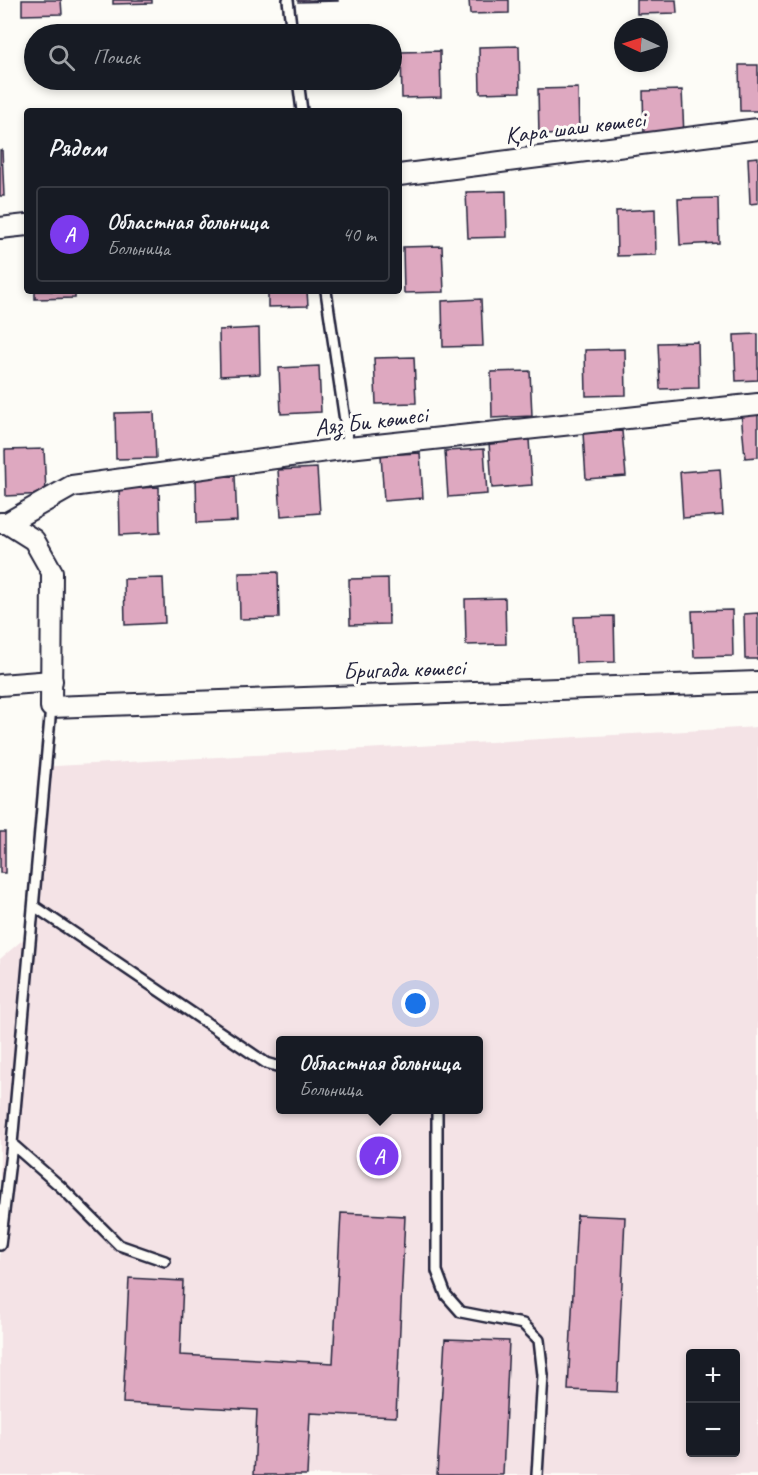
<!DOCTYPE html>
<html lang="ru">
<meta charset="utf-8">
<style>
body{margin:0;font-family:Caveat,sans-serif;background:#242831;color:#f1f3f6}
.controls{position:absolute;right:18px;bottom:18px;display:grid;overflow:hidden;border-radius:6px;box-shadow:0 3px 9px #0003}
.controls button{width:54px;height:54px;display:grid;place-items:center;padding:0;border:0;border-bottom:2px solid #363941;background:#171b24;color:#f1f3f6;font:30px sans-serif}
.compass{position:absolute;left:614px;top:18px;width:54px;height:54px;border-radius:50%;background:#171b24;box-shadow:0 3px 9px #0003;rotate:274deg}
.you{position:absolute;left:416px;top:1004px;width:21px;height:21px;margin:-15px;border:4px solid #fff;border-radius:50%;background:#1a73e8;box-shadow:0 0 0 9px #1a73e833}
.badge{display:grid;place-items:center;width:39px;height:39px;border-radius:50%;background:#7c3aed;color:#fff;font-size:20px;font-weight:700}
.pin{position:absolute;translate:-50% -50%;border:3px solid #fff;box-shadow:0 2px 6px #0006}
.popup{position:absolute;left:276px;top:1036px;width:207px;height:78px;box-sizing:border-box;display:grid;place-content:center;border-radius:6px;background:#171b24;filter:drop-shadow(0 2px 4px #0005);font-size:20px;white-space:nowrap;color:#9ea1a6}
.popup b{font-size:22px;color:#f1f3f6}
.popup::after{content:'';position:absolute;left:50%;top:100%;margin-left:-12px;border:12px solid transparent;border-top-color:#171b24}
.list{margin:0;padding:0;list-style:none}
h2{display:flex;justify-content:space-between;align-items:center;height:78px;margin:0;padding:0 24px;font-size:26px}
h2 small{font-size:20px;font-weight:400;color:#9ea1a6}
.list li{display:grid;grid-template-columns:39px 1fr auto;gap:18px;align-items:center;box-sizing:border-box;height:96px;margin:0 12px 12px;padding:0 12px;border:2px solid #363941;border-radius:6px}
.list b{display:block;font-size:22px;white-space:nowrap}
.list p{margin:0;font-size:20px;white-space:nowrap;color:#9ea1a6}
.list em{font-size:20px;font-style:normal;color:#9ea1a6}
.icon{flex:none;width:33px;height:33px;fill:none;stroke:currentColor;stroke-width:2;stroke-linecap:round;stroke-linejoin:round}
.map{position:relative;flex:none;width:758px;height:1475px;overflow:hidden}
.search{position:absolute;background:#171b24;box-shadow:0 3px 9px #0003;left:24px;top:24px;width:378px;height:66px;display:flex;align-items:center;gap:15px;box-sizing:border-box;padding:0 21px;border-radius:33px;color:#9ea1a6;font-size:22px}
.panel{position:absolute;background:#171b24;box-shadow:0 3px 9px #0003;left:24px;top:108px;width:378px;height:186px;border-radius:6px}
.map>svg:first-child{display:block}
.built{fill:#f4e3e6;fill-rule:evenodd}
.building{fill:#dea8c0;stroke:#22223b;stroke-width:1.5}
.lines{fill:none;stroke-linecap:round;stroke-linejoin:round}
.service-casing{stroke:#22223b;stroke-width:14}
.minor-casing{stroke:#22223b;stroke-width:24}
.service{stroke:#fdfcf7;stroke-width:9}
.minor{stroke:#fdfcf7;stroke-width:20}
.labels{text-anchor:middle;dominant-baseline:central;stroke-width:6;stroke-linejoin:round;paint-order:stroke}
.street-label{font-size:24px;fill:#22223b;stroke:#fdfcf7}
</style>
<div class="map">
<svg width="758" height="1475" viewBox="0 0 758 1475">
<rect width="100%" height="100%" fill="#fdfcf7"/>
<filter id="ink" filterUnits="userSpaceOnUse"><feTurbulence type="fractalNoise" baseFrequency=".0167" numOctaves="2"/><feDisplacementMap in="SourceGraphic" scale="12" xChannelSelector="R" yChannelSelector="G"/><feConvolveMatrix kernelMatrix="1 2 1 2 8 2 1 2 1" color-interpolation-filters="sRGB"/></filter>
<g filter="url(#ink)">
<path class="built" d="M758,727V1475H0V959L26,937L38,767ZM280,1040H478V1110H280ZM690,1354H736V1452H690Z"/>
<g class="building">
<path d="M22,0H61L62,14L22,15Z"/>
<path d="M113,0H152V3L113,4Z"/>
<path d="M298,0H338V1L298,2Z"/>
<path d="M469,0H509V13L470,14Z"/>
<path d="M637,0H676L677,13L637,14Z"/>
<path d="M519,46L520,92L480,93L479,47Z"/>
<path d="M440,51L441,97L402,98L401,52Z"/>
<path d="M739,65H758V111H740Z"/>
<path d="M578,88L579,134L539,135L538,89Z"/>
<path d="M682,90L684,136L644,137L643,91Z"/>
<path d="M0,150H2L4,196H0Z"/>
<path d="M758,157V203L750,204L748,158Z"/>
<path d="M506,191L507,237L468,238L466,192Z"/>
<path d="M718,198L719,243L680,245L678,199Z"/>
<path d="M655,209L656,255L617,256L616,211Z"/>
<path d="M442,246L444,292L404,293L403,247Z"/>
<path d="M35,291H75V298L35,299Z"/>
<path d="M268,291H307L308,306L268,307Z"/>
<path d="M481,299L483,346L443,347L442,301Z"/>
<path d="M259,328L260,374L220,376L219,330Z"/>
<path d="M758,334V380L736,381L734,335Z"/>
<path d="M698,342L699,388L660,389L658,343Z"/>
<path d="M625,349L626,395L586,396L585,350Z"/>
<path d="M414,357L416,403L376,404L374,358Z"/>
<path d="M319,366L321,412L281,414L279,368Z"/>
<path d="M530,371L532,416L492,418L491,372Z"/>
<path d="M758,411V457L745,458L741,412Z"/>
<path d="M154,412L156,458L116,459L115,413Z"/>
<path d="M622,431L626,476L586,479L583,433Z"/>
<path d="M529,439L532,485L492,488L489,442Z"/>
<path d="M44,449L46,494L6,496L5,450Z"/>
<path d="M484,449L487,494L448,497L445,451Z"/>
<path d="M420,453L423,498L384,501L381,455Z"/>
<path d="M317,468L320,513L281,516L278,470Z"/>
<path d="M720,469L723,515L683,518L680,472Z"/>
<path d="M235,476L237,521L197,523L196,477Z"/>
<path d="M159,487L160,533L120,535L119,489Z"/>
<path d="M278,572L279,618L240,619L239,573Z"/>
<path d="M163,578L165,623L125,625L124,579Z"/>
<path d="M388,578L389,624L350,625L349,579Z"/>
<path d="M505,598L506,644L466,645L465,599Z"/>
<path d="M732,610L733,656L694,657L692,611Z"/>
<path d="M758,613V659H745L744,614Z"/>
<path d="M614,616L615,662L576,663L574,617Z"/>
<rect x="0" y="832" width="5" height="41"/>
<path d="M341,1213L405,1216L396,1417L310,1413L307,1475H254L257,1410L123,1403L129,1278L183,1281L180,1355L333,1363Z"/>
<path d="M577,1215L625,1217L617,1392L568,1390Z"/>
<path d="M445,1339L509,1341L503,1475H437Z"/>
</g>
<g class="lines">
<defs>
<g id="service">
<path d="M288,0L292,34"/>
<path d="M298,80L302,111"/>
<path d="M326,291L349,448"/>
<path d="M34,906L266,1063L280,1067"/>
<path d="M437,1110V1271L446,1295L461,1312L523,1324L539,1340L543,1375L537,1475"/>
<path d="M12,1144L61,1187L119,1245L165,1261"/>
<path d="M0,1245L12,1144L51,707"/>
</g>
<g id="minor">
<path d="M399,175L758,129"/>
<path d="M0,228L27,225"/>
<path d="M0,523H7L72,486L349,448L758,404"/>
<path d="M7,523L34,540L52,572L51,707L758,682"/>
<path d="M0,685L52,681"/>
</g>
</defs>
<use href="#service" class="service-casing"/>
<use href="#minor" class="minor-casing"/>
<use href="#service" class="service"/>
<use href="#minor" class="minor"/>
</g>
</g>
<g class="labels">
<g class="street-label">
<text transform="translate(575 127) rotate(-7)">Қара шаш көшесі</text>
<text transform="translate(371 421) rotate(-7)">Аяз Би көшесі</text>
<text transform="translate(404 669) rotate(-2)">Бригада көшесі</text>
</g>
</g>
</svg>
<div class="controls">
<button>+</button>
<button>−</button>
</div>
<svg class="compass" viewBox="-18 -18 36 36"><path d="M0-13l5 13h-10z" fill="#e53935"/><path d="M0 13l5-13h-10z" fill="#9ea1a6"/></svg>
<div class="you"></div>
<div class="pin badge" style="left:379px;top:1156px">A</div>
<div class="popup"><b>Областная больница</b>Больница</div>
<div class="search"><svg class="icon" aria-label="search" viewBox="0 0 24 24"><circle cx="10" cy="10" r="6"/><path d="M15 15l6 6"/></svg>Поиск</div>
<section class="panel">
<h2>Рядом<small></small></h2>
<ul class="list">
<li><span class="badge">A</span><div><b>Областная больница</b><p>Больница</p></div><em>40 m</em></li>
</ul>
</section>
</div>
